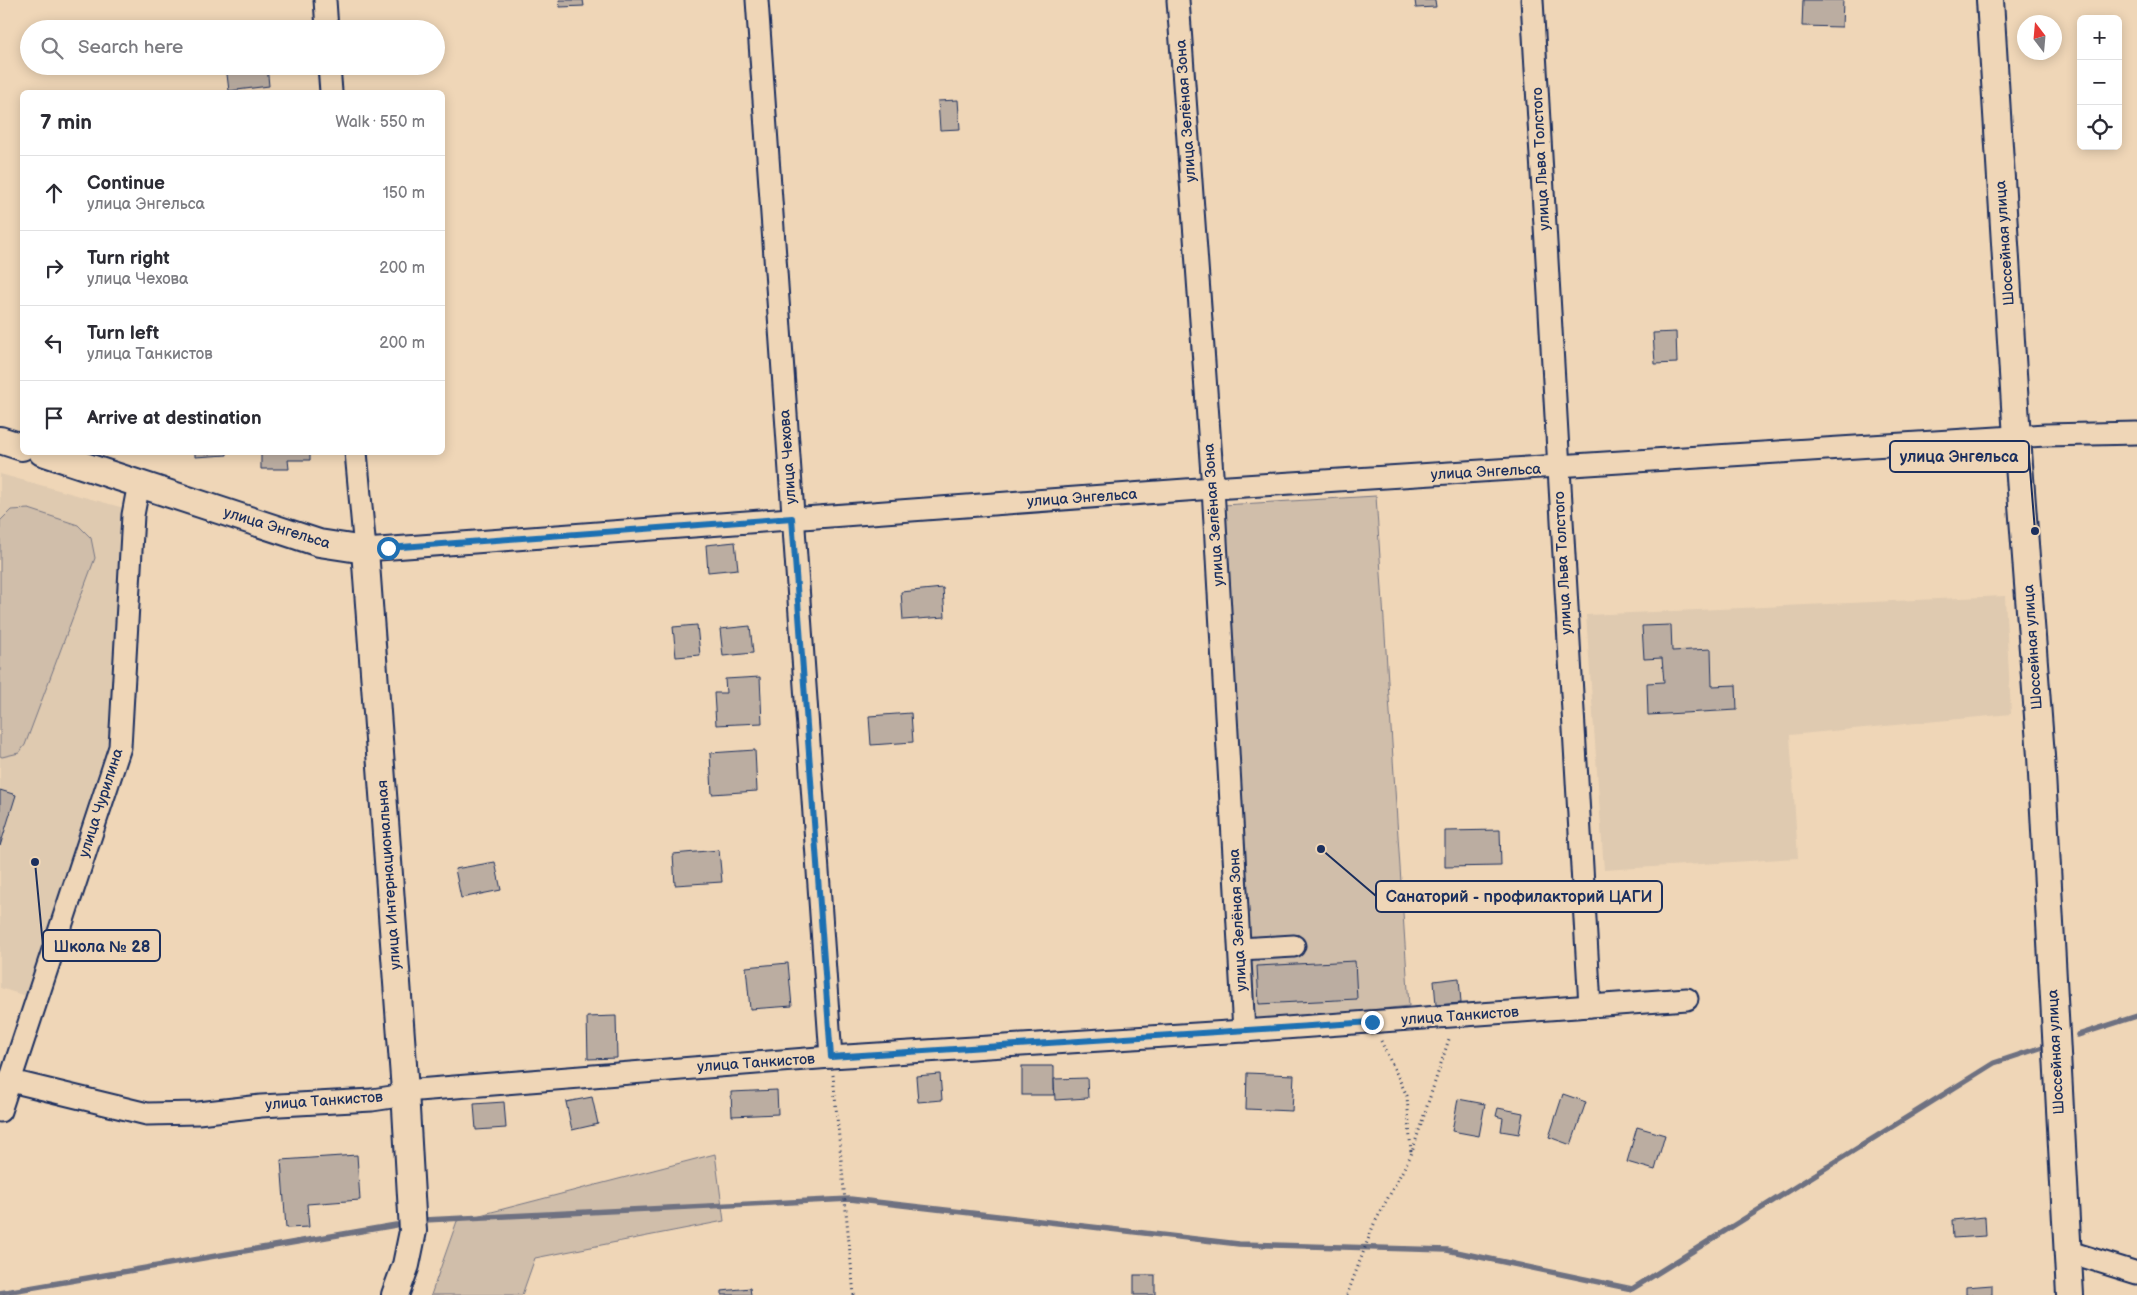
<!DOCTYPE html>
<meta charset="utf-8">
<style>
body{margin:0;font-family:"Balsamiq Sans",sans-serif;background:#f2f2f3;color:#2b2b33}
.controls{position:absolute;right:15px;top:15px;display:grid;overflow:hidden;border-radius:8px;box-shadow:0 2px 12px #0003}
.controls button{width:45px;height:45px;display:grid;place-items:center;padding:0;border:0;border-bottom:1px solid #e1e1e2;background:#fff;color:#2b2b33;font:25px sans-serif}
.compass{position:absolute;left:2017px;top:15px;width:45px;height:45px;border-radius:50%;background:#fff;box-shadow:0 2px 12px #0003;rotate:344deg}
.stop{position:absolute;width:15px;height:15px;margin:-11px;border:4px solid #1f6fb2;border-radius:50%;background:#fff}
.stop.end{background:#1f6fb2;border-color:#fff;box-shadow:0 1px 5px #0008}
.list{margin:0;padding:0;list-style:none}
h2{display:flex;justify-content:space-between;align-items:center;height:65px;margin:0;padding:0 20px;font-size:21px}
h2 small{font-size:16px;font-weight:400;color:#7c7c81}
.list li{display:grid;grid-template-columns:32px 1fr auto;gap:15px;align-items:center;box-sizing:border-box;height:75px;padding:0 20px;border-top:1px solid #e1e1e2}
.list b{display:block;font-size:19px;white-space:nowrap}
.list p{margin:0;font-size:16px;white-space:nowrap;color:#7c7c81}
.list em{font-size:16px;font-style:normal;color:#7c7c81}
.icon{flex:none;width:28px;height:28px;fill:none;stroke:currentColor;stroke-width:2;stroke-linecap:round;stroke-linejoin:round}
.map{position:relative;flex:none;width:2137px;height:1295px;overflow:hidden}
.search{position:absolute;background:#fff;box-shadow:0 2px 12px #0003;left:20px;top:20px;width:425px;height:55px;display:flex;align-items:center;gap:12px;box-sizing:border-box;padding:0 18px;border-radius:28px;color:#7c7c81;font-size:19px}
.panel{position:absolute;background:#fff;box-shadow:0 2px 12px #0003;left:20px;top:90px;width:425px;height:365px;border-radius:8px}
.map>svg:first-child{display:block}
.built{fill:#dfcab0}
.green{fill:#d0beaa;stroke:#767684}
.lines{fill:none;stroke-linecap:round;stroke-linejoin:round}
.stream{stroke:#6e7181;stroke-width:5.5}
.building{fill:#bbada1;stroke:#1b2f5e}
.minor-casing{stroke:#1b2f5e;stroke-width:25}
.major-casing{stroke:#1b2f5e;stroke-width:30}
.path{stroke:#1b2f5e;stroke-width:3;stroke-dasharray:1 4;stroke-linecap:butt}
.minor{stroke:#efd6b7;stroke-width:21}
.major{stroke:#efd6b7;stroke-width:26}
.route{stroke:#1f6fb2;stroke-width:6}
.labels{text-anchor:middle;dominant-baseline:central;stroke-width:4;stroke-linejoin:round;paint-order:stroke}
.street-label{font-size:15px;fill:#1b2f5e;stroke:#efd6b7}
.leader{fill:none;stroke:#1b2f5e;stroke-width:2}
.callout-dot{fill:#1b2f5e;stroke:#efd6b7;stroke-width:2}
.callout{fill:#efd6b7;stroke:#1b2f5e;stroke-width:2}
.callout-label{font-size:16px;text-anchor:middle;font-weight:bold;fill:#1b2f5e}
</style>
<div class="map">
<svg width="2137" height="1295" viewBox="0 0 2137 1295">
<rect width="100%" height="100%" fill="#efd6b7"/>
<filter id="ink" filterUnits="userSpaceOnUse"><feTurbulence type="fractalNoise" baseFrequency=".02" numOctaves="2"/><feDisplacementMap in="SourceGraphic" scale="10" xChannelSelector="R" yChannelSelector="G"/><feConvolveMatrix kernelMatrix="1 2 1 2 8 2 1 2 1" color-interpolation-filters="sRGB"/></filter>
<g filter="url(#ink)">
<g class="built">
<path d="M0,474L124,508L110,735L26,996L0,988Z"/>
<path d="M2005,596L2011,714L1790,735L1798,858L1604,870L1586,615Z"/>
</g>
<g class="green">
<path d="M1376,496L1409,1006L1253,1022L1223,505Z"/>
<path d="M29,509L78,525L91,538L95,558L25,745L19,753L2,757L0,756V521L11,510Z"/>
<path d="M715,1154L724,1221L535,1258L522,1295H431L457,1221Z"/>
</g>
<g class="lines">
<g class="stream">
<path d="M2078,1035L2137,1016"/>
<path d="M424,1220L850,1199L1239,1244L1447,1250L1632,1289L1994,1063L2046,1046"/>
<path d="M0,1293L396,1225"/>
</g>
</g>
<g class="building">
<path d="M559,0H583L584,6L560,7Z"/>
<path d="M1415,0H1435L1436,7L1416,8Z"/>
<path d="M1803,0H1843L1842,27L1802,26Z"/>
<path d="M226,66H267L269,86L229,91Z"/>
<path d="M958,100L960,129L940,130L938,101Z"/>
<path d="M1676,332L1677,363L1655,364L1653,333Z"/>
<path d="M195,452H227V455L195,457Z"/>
<path d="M261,452H310V460H288L289,469H261Z"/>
<path d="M735,542L738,569L708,572L706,545Z"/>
<path d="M943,588L945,617L903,620L901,592Z"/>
<path d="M697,625L700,655L676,657L673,627Z"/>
<path d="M1671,625L1672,651L1711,649L1712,686L1736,685L1737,710L1648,715L1647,683L1664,682L1662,658L1644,659L1642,626Z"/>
<path d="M750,626L753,653L723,656L720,629Z"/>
<path d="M760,677L762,723L716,725L714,693H726L725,679Z"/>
<path d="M911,713L913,742L871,745L869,716Z"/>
<path d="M755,750L757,791L712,794L710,753Z"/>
<path d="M0,790L16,795L0,846Z"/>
<path d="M1500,830L1501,866L1445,867V831Z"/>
<path d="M719,850L722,882L675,885L673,854Z"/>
<path d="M495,862L501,890L461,898L455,869Z"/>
<path d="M1355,961L1357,999L1259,1004L1257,966Z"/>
<path d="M788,963L792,1006L750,1009L746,967Z"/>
<path d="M1459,978L1461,1003L1436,1005L1434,981Z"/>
<path d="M616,1016L617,1058L588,1059L587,1017Z"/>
<rect x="1022" y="1066" width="32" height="29"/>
<path d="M1247,1073L1294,1075L1292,1111L1246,1109Z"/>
<path d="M940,1074L942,1100L918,1102L916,1076Z"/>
<path d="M1087,1078L1088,1098L1055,1100L1054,1079Z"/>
<path d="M777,1090L778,1114L732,1116L731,1092Z"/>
<path d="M1563,1094L1586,1102L1571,1145L1549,1137Z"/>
<path d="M592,1097L598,1124L572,1130L566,1102Z"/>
<path d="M1458,1099L1485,1104L1479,1136L1452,1131Z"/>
<path d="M504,1102L506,1128L476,1130L474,1104Z"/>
<path d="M1498,1108L1523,1113L1519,1134L1501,1131L1503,1118L1496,1116Z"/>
<path d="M1637,1127L1665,1135L1655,1170L1627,1162Z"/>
<path d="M357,1155L360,1200L307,1204L309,1227L286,1228L281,1160Z"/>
<path d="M1985,1217L1986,1236L1953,1238L1952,1220Z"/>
<rect x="1134" y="1275" width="21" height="20"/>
<path d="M1992,1285V1295H1966V1287Z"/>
<path d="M750,1288L751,1295H722V1291Z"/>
</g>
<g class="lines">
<defs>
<g id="minor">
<path d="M325,0L327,29"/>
<path d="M757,0L831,1057"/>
<path d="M1178,0L1213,488L1244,1031"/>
<path d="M1532,0L1590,1006"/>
<path d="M329,66L331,92"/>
<path d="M356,452L365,550L1213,488L2045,435L2137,433"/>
<path d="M1240,949L1294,946"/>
<path d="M11,1081L147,1114L198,1113L261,1106L372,1100L392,1097L405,1091L831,1057L1244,1031L1687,999"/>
<path d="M0,1111L120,747L133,515L139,483"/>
<path d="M2066,1251L2137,1273"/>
</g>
<g id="major">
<path d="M1990,0L2017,438L2041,756L2070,1295"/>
<path d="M0,440L22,447"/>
<path d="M42,452L319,543L365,550L405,1091L413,1231L406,1265L395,1295"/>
</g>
</defs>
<use href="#minor" class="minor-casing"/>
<use href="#major" class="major-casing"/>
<g class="path">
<path d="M1381,1041L1407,1096L1411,1153"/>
<path d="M833,1075L854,1295"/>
<path d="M1347,1295L1374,1224L1411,1155L1450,1036"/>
</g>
<use href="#minor" class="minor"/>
<use href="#major" class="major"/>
</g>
</g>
<g class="lines" filter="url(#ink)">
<path class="route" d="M388,548L792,518L831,1057L1372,1022"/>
</g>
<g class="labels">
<g class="street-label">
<text transform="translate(1186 111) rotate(-94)">улица Зелёная Зона</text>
<text transform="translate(1541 159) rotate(-93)">улица Льва Толстого</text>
<text transform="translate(2005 243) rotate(-94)">Шоссейная улица</text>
<text transform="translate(788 457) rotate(-94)">улица Чехова</text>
<text transform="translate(1486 472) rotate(-3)">улица Энгельса</text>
<text transform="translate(1082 498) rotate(-4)">улица Энгельса</text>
<text transform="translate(1214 515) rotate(-94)">улица Зелёная Зона</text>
<text transform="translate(277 528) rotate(17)">улица Энгельса</text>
<text transform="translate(1563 563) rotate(-93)">улица Льва Толстого</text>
<text transform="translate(2033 647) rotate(-94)">Шоссейная улица</text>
<text transform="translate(101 803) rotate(-72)">улица Чурилина</text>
<text transform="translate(389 875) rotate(-94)">улица Интернациональная</text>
<text transform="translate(1238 920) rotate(-93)">улица Зелёная Зона</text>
<text transform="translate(1460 1016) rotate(-4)">улица Танкистов</text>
<text transform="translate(2056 1052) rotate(-93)">Шоссейная улица</text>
<text transform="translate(756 1063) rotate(-4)">улица Танкистов</text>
<text transform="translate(324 1101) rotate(-4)">улица Танкистов</text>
</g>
</g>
<path class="leader" d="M2035 531L2029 457M1321 849L1376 896M35 862L43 946"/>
<g class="callout-dot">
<circle cx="2035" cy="531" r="5"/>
<circle cx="1321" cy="849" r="5"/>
<circle cx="35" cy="862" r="5"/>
</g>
<g class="callout">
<rect x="1890" y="441" width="139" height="31" rx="5"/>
<rect x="1376" y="881" width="286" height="31" rx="5"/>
<rect x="43" y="930" width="117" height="31" rx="5"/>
</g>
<g class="callout-label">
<text x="1959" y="462">улица Энгельса</text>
<text x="1519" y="902">Санаторий - профилакторий ЦАГИ</text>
<text x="102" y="952">Школа № 28</text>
</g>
</svg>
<div class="controls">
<button>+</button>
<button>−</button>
<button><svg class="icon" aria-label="locate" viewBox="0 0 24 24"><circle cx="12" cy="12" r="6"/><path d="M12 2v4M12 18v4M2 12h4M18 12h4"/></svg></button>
</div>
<svg class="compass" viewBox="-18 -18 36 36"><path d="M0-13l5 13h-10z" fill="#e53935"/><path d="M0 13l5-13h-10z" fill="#7c7c81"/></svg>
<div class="stop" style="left:388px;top:548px"></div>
<div class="stop end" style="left:1372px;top:1022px"></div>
<div class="search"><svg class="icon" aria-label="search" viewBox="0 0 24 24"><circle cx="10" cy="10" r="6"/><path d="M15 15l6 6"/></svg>Search here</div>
<section class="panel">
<h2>7 min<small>Walk · 550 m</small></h2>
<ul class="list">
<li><svg class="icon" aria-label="ahead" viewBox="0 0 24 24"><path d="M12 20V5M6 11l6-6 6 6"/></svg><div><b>Continue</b><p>улица Энгельса</p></div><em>150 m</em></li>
<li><svg class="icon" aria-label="right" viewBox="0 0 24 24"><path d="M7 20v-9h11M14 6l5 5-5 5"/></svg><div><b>Turn right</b><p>улица Чехова</p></div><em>200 m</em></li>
<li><svg class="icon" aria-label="left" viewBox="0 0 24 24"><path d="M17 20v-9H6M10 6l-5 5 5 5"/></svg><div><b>Turn left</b><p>улица Танкистов</p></div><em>200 m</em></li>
<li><svg class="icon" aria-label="arrive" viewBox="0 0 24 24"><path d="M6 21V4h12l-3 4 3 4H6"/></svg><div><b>Arrive at destination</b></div></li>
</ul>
</section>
</div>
